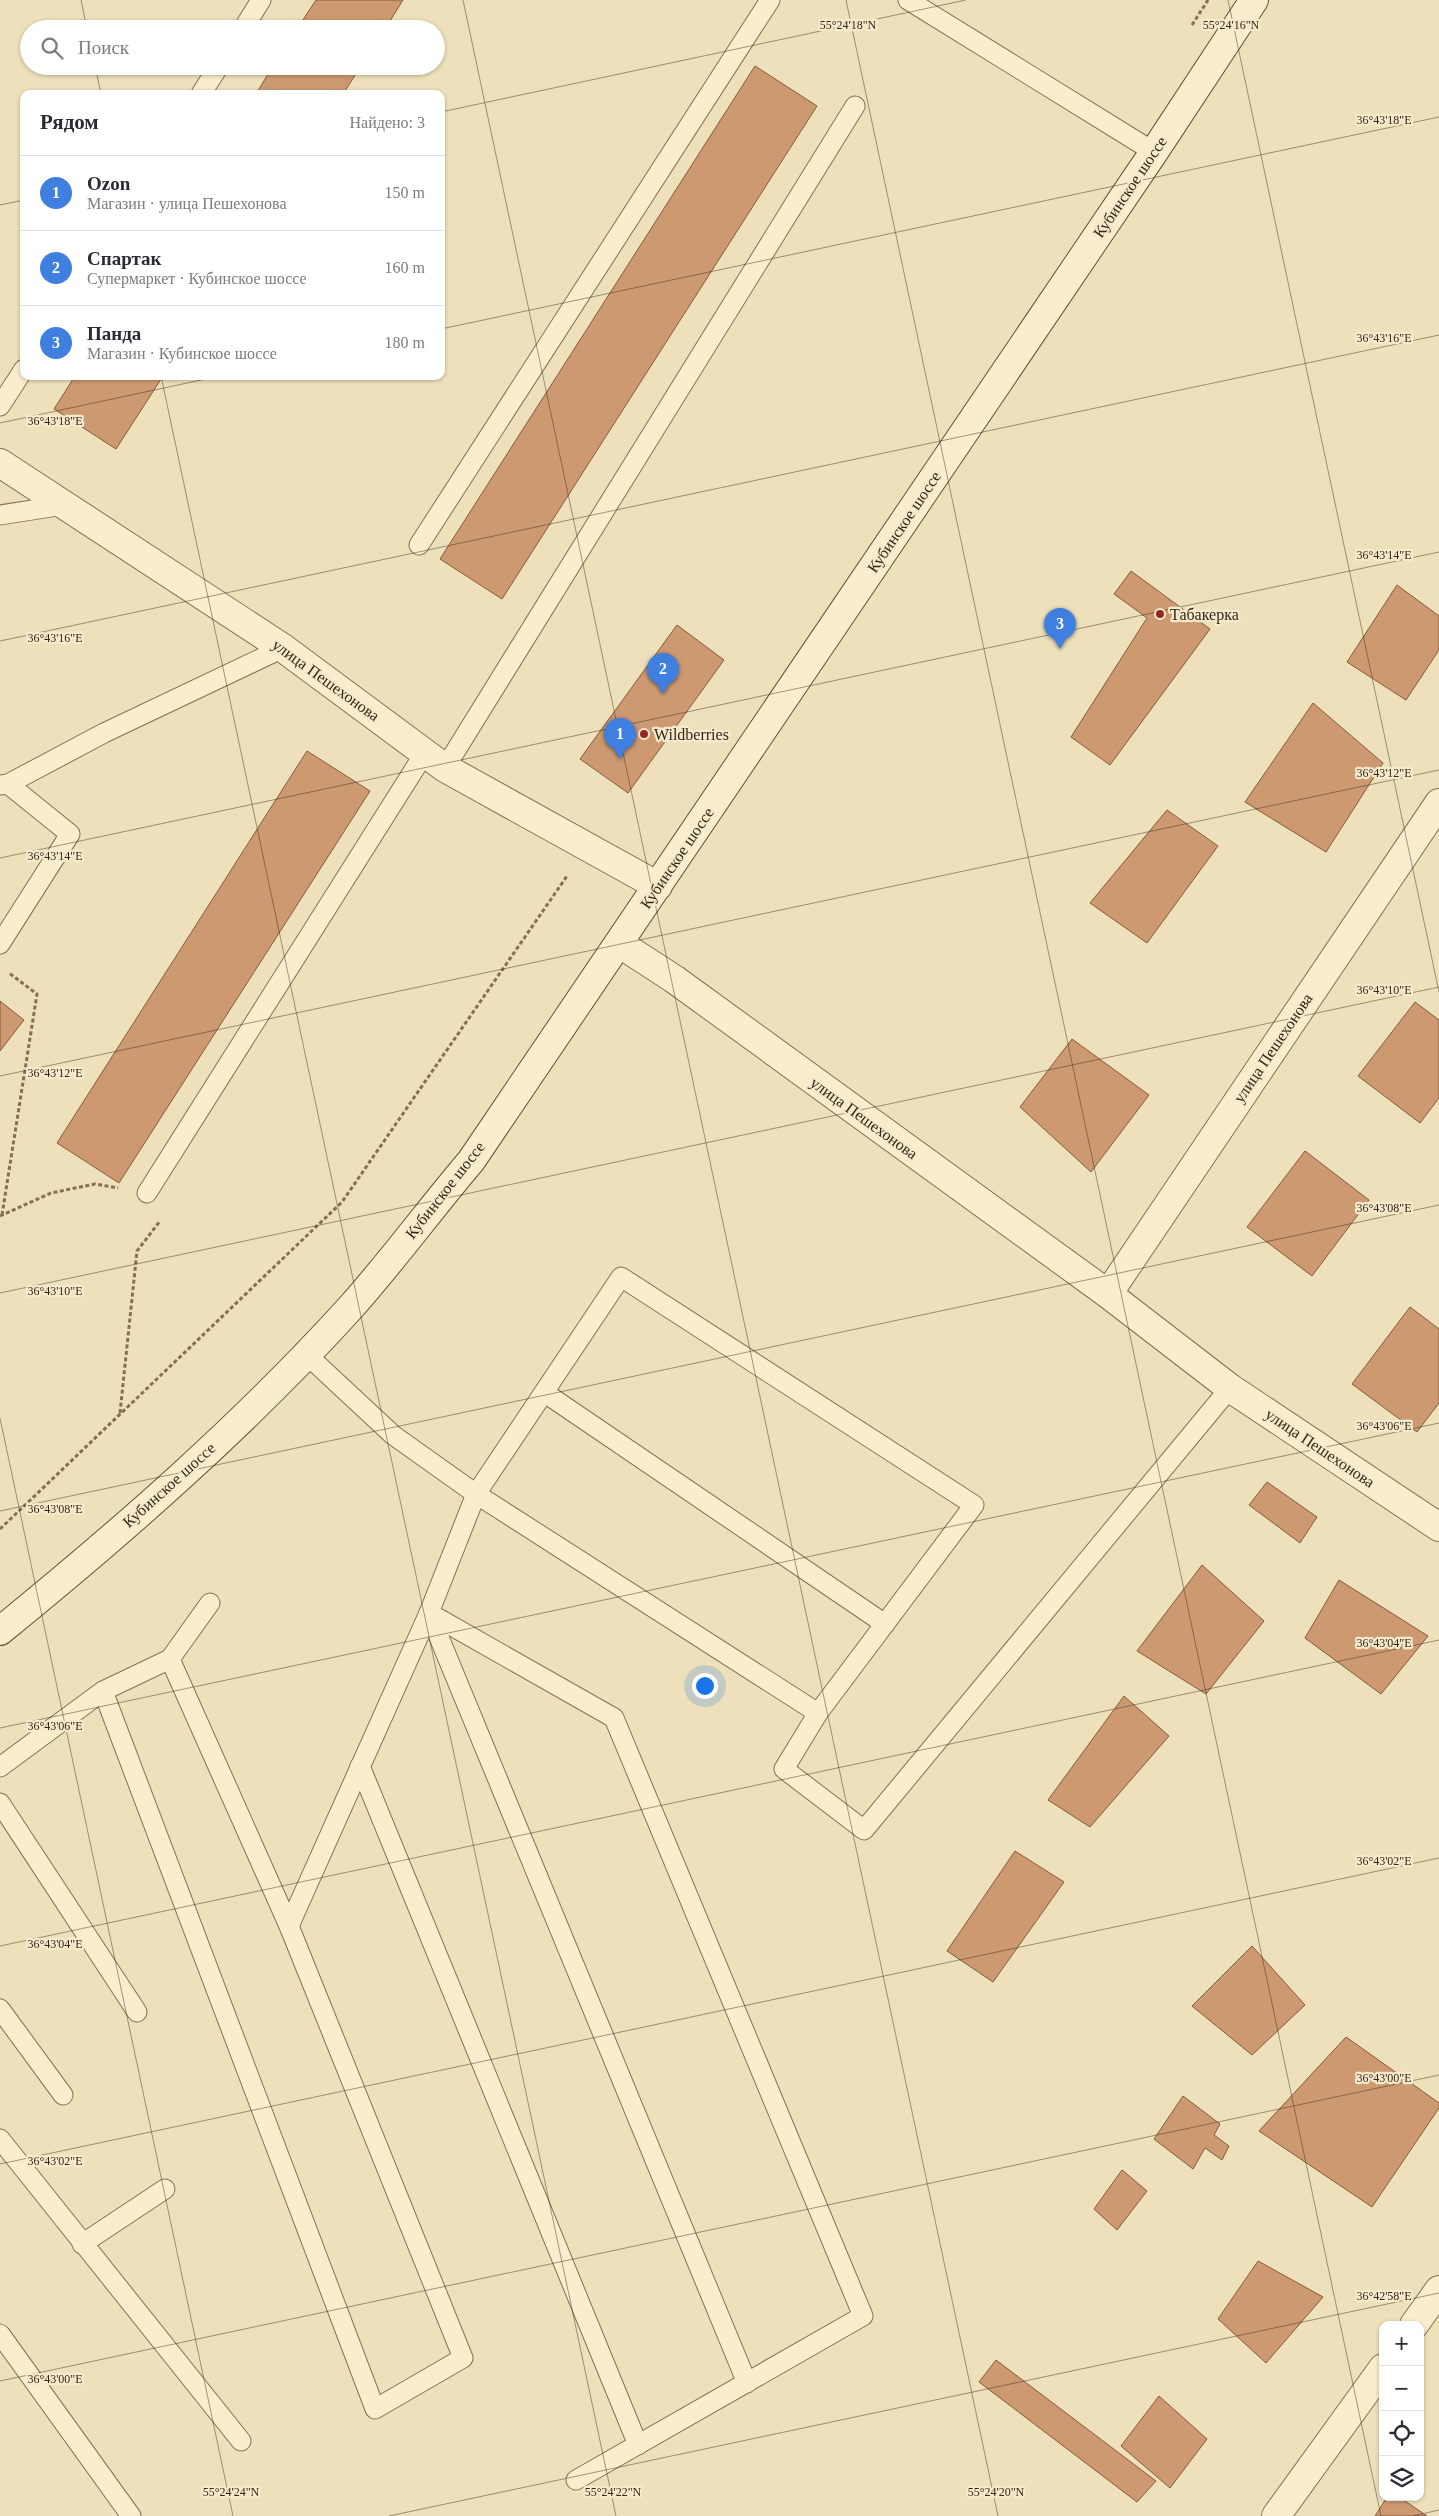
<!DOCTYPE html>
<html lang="ru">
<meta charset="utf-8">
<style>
body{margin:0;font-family:Georgia,serif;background:#f2f2f3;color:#2b2b33}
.controls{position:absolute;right:15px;bottom:15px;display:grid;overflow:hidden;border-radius:10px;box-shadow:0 1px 4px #0004}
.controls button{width:45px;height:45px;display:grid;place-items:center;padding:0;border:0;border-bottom:1px solid #e1e1e2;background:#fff;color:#2b2b33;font:25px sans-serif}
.you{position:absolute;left:704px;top:1685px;width:18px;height:18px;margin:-12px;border:4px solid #fff;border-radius:50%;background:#1a73e8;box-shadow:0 0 0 8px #1a73e833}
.badge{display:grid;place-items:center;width:32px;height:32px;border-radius:50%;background:#2563eb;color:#fff;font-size:16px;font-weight:700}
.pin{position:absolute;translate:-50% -41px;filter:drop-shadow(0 1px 2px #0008)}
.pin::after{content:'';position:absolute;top:26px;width:18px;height:15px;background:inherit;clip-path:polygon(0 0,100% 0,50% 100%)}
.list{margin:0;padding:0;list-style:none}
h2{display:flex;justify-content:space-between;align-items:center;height:65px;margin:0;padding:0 20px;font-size:21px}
h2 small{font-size:16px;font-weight:400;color:#7c7c81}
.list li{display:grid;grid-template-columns:32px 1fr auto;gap:15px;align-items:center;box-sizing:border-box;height:75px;padding:0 20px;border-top:1px solid #e1e1e2}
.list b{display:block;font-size:19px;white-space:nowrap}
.list p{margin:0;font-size:16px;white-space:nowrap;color:#7c7c81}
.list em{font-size:16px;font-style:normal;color:#7c7c81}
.icon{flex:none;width:28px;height:28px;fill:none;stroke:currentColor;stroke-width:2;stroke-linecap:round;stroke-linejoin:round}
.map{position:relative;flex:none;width:1439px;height:2516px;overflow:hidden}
.search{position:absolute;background:#fff;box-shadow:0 1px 4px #0004;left:20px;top:20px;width:425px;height:55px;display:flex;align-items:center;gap:12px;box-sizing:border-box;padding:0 18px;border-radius:28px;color:#7c7c81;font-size:19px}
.panel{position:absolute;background:#fff;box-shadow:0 1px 4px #0004;left:20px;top:90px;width:425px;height:290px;border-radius:10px}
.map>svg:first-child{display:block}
.building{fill:#cd9971;stroke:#845a3b}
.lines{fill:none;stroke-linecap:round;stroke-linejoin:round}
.lane-casing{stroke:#857055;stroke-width:21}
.street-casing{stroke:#857055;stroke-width:30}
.secondary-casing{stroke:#665139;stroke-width:30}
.path{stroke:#857055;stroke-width:3;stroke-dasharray:4 2.5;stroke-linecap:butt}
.lane{stroke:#f9edce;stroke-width:19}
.street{stroke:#f9edce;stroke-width:28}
.secondary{stroke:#f9edce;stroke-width:28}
.ticks{fill:none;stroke:#34271a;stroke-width:1;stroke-opacity:0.45}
.poi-dot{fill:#942725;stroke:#f5eacb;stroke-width:2}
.labels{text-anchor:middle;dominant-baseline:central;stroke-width:4.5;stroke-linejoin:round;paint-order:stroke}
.street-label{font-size:16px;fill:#34271a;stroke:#f5eacb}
.poi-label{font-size:16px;fill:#34271a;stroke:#f5eacb;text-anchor:start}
.ticks-label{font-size:12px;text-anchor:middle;fill:#34271a;stroke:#f5eacb;stroke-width:4.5;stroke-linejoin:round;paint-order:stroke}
</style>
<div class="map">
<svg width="1439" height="2516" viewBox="0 0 1439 2516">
<rect width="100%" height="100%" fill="#eee0bb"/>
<g class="building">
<path d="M316,0H403L385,29H297Z"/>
<path d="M273,66H361L343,94H256Z"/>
<path d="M755,66L817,106L502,599L440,559Z"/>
<path d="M75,376H163L116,449L54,409Z"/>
<path d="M1131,571L1210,629L1110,765L1071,737L1147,618L1114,594Z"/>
<path d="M1397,585L1439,616V650L1406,700L1347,662Z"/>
<path d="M677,625L724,660L628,793L580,759Z"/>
<path d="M1313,703L1383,763L1326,852L1245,802Z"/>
<path d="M307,751L370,791L119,1183L57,1143Z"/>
<path d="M1167,810L1218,846L1147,943L1090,903Z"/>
<path d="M0,1001L24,1020L0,1051Z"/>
<path d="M1415,1002L1439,1020V1098L1420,1123L1358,1076Z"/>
<path d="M1072,1039L1149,1095L1091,1172L1020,1107Z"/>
<path d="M1305,1151L1369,1200L1312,1276L1247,1227Z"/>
<path d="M1410,1307L1439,1329V1403L1417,1432L1352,1384Z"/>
<path d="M1267,1482L1317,1517L1300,1543L1249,1505Z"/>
<path d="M1202,1565L1264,1621L1206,1694L1137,1651Z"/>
<path d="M1339,1580L1428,1636L1381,1694L1305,1638Z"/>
<path d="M1124,1696L1169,1736L1090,1827L1048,1800Z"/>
<path d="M1015,1851L1064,1882L993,1982L947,1951Z"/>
<path d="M1252,1946L1305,2005L1252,2055L1192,2006Z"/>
<path d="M1346,2037L1439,2103V2108L1372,2207L1259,2131Z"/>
<path d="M1183,2096L1220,2124L1214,2135L1229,2146L1222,2160L1205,2148L1193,2169L1154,2139Z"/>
<path d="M1122,2170L1147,2191L1117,2230L1094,2209Z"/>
<path d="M1258,2261L1323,2297L1266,2363L1218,2319Z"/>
<path d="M996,2360L1156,2481L1137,2502L979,2382Z"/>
<path d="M1159,2396L1207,2439L1170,2488L1121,2446Z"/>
<path d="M1387,2497H1399L1427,2516H1375Z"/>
</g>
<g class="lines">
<defs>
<g id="lane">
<path d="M908,0L1154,152"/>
<path d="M243,29L261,0"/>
<path d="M201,94L219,66"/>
<path d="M0,406L24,369"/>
<path d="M0,515L64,505"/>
<path d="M419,545L770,0"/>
<path d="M445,768L855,106"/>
<path d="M0,785L8,784L104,733L283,648"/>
<path d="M0,944L70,834L8,784"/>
<path d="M147,1193L424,754"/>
<path d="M545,1393L885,1624"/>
<path d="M429,1613L614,1718L863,2316L576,2480"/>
<path d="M429,1613L747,2383"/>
<path d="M103,1691L375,2409L463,2358L289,1926L170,1659"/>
<path d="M818,1713L784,1769L864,1830L1230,1388"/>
<path d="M360,1766L638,2445"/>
<path d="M0,1767L103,1691L170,1659L210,1603"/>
<path d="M0,1803L137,2012"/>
<path d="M289,1926L429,1613L476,1494L621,1277L974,1505L818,1713L476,1494L393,1435L306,1354"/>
<path d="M0,2009L63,2095"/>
<path d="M0,2139L241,2441"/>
<path d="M82,2244L165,2189"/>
<path d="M0,2334L131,2516"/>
</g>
<g id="street">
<path d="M0,463L283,648L445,768L658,886"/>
<path d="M620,944L674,979L1108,1294L1230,1388L1439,1527"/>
<path d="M1108,1294L1439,803"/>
<path d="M1414,2325L1439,2290"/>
<path d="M1276,2516L1383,2368"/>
</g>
<path id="secondary" d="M0,1631C123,1531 244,1425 351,1307C393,1260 430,1209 471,1161L1154,152L1254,0"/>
</defs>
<use href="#lane" class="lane-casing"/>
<use href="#street" class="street-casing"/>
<use href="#secondary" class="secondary-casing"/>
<g class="path">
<path d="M1192,25L1208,0"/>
<path d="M2,1215L37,994L9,973"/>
<path d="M0,1216L51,1193L95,1184L118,1188"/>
<path d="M120,1413L137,1251L160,1221"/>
<path d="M0,1529L342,1202L567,876"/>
</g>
<use href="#lane" class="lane"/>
<use href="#street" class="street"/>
<use href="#secondary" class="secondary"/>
</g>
<path class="ticks" d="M81,0L87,29M463,0L998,2516M846,0L1381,2516M1228,0L1439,992M95,66L101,94M441,112L966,0M0,205L24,200M441,329L1439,117M161,376L616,2516M0,423L220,376M0,641L1439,335M0,858L1439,552M0,1076L1439,770M0,1293L1439,987M0,1418L233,2516M0,1511L1439,1205M0,1728L1439,1423M0,1946L1439,1640M0,2164L1439,1858M0,2381L1439,2075M389,2516L1439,2293M1413,2516L1439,2510"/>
<g class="poi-dot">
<circle cx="1160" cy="614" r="5"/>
<circle cx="644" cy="734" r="5"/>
</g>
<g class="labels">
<g class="street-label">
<text transform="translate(1130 187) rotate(-56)">Кубинское шоссе</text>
<text transform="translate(904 522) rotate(-56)">Кубинское шоссе</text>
<text transform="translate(326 680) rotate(36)">улица Пешехонова</text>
<text transform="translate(677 858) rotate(-56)">Кубинское шоссе</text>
<text transform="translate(1273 1048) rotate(-56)">улица Пешехонова</text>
<text transform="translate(864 1118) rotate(36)">улица Пешехонова</text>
<text transform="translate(445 1190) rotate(-52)">Кубинское шоссе</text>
<text transform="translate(1320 1448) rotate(34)">улица Пешехонова</text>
<text transform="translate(169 1485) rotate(-42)">Кубинское шоссе</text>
</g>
<g class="poi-label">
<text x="1170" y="614">Табакерка</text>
<text x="654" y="734">Wildberries</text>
</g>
</g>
<g class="ticks-label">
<text x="848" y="29">55°24'18"N</text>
<text x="1231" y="29">55°24'16"N</text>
<text x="1384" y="124">36°43'18"E</text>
<text x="1384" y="342">36°43'16"E</text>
<text x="55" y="425">36°43'18"E</text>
<text x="1384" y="559">36°43'14"E</text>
<text x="55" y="642">36°43'16"E</text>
<text x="1384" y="777">36°43'12"E</text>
<text x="55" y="860">36°43'14"E</text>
<text x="1384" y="994">36°43'10"E</text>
<text x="55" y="1077">36°43'12"E</text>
<text x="1384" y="1212">36°43'08"E</text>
<text x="55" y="1295">36°43'10"E</text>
<text x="1384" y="1430">36°43'06"E</text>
<text x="55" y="1513">36°43'08"E</text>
<text x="1384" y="1647">36°43'04"E</text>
<text x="55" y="1730">36°43'06"E</text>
<text x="1384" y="1865">36°43'02"E</text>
<text x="55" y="1948">36°43'04"E</text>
<text x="1384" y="2082">36°43'00"E</text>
<text x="55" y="2165">36°43'02"E</text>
<text x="1384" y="2300">36°42'58"E</text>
<text x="55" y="2383">36°43'00"E</text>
<text x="231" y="2496">55°24'24"N</text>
<text x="613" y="2496">55°24'22"N</text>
<text x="996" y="2496">55°24'20"N</text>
</g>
</svg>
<div class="controls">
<button>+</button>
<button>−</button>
<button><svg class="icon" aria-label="locate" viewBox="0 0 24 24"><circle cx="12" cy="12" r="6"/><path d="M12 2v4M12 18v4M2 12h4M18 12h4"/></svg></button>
<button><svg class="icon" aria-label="layers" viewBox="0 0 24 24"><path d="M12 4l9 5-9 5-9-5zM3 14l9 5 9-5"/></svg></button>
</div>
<div class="you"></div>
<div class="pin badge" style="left:620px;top:759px;background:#3f7fe0">1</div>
<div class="pin badge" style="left:663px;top:694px;background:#3f7fe0">2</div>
<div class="pin badge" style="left:1060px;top:649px;background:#3f7fe0">3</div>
<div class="search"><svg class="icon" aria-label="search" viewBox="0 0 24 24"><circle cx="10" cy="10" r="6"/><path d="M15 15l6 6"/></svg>Поиск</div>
<section class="panel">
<h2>Рядом<small>Найдено: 3</small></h2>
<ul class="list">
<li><span class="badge" style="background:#3f7fe0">1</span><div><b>Ozon</b><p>Магазин · улица Пешехонова</p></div><em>150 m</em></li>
<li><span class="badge" style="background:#3f7fe0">2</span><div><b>Спартак</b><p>Супермаркет · Кубинское шоссе</p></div><em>160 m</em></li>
<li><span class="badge" style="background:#3f7fe0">3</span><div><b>Панда</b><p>Магазин · Кубинское шоссе</p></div><em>180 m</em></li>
</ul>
</section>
</div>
